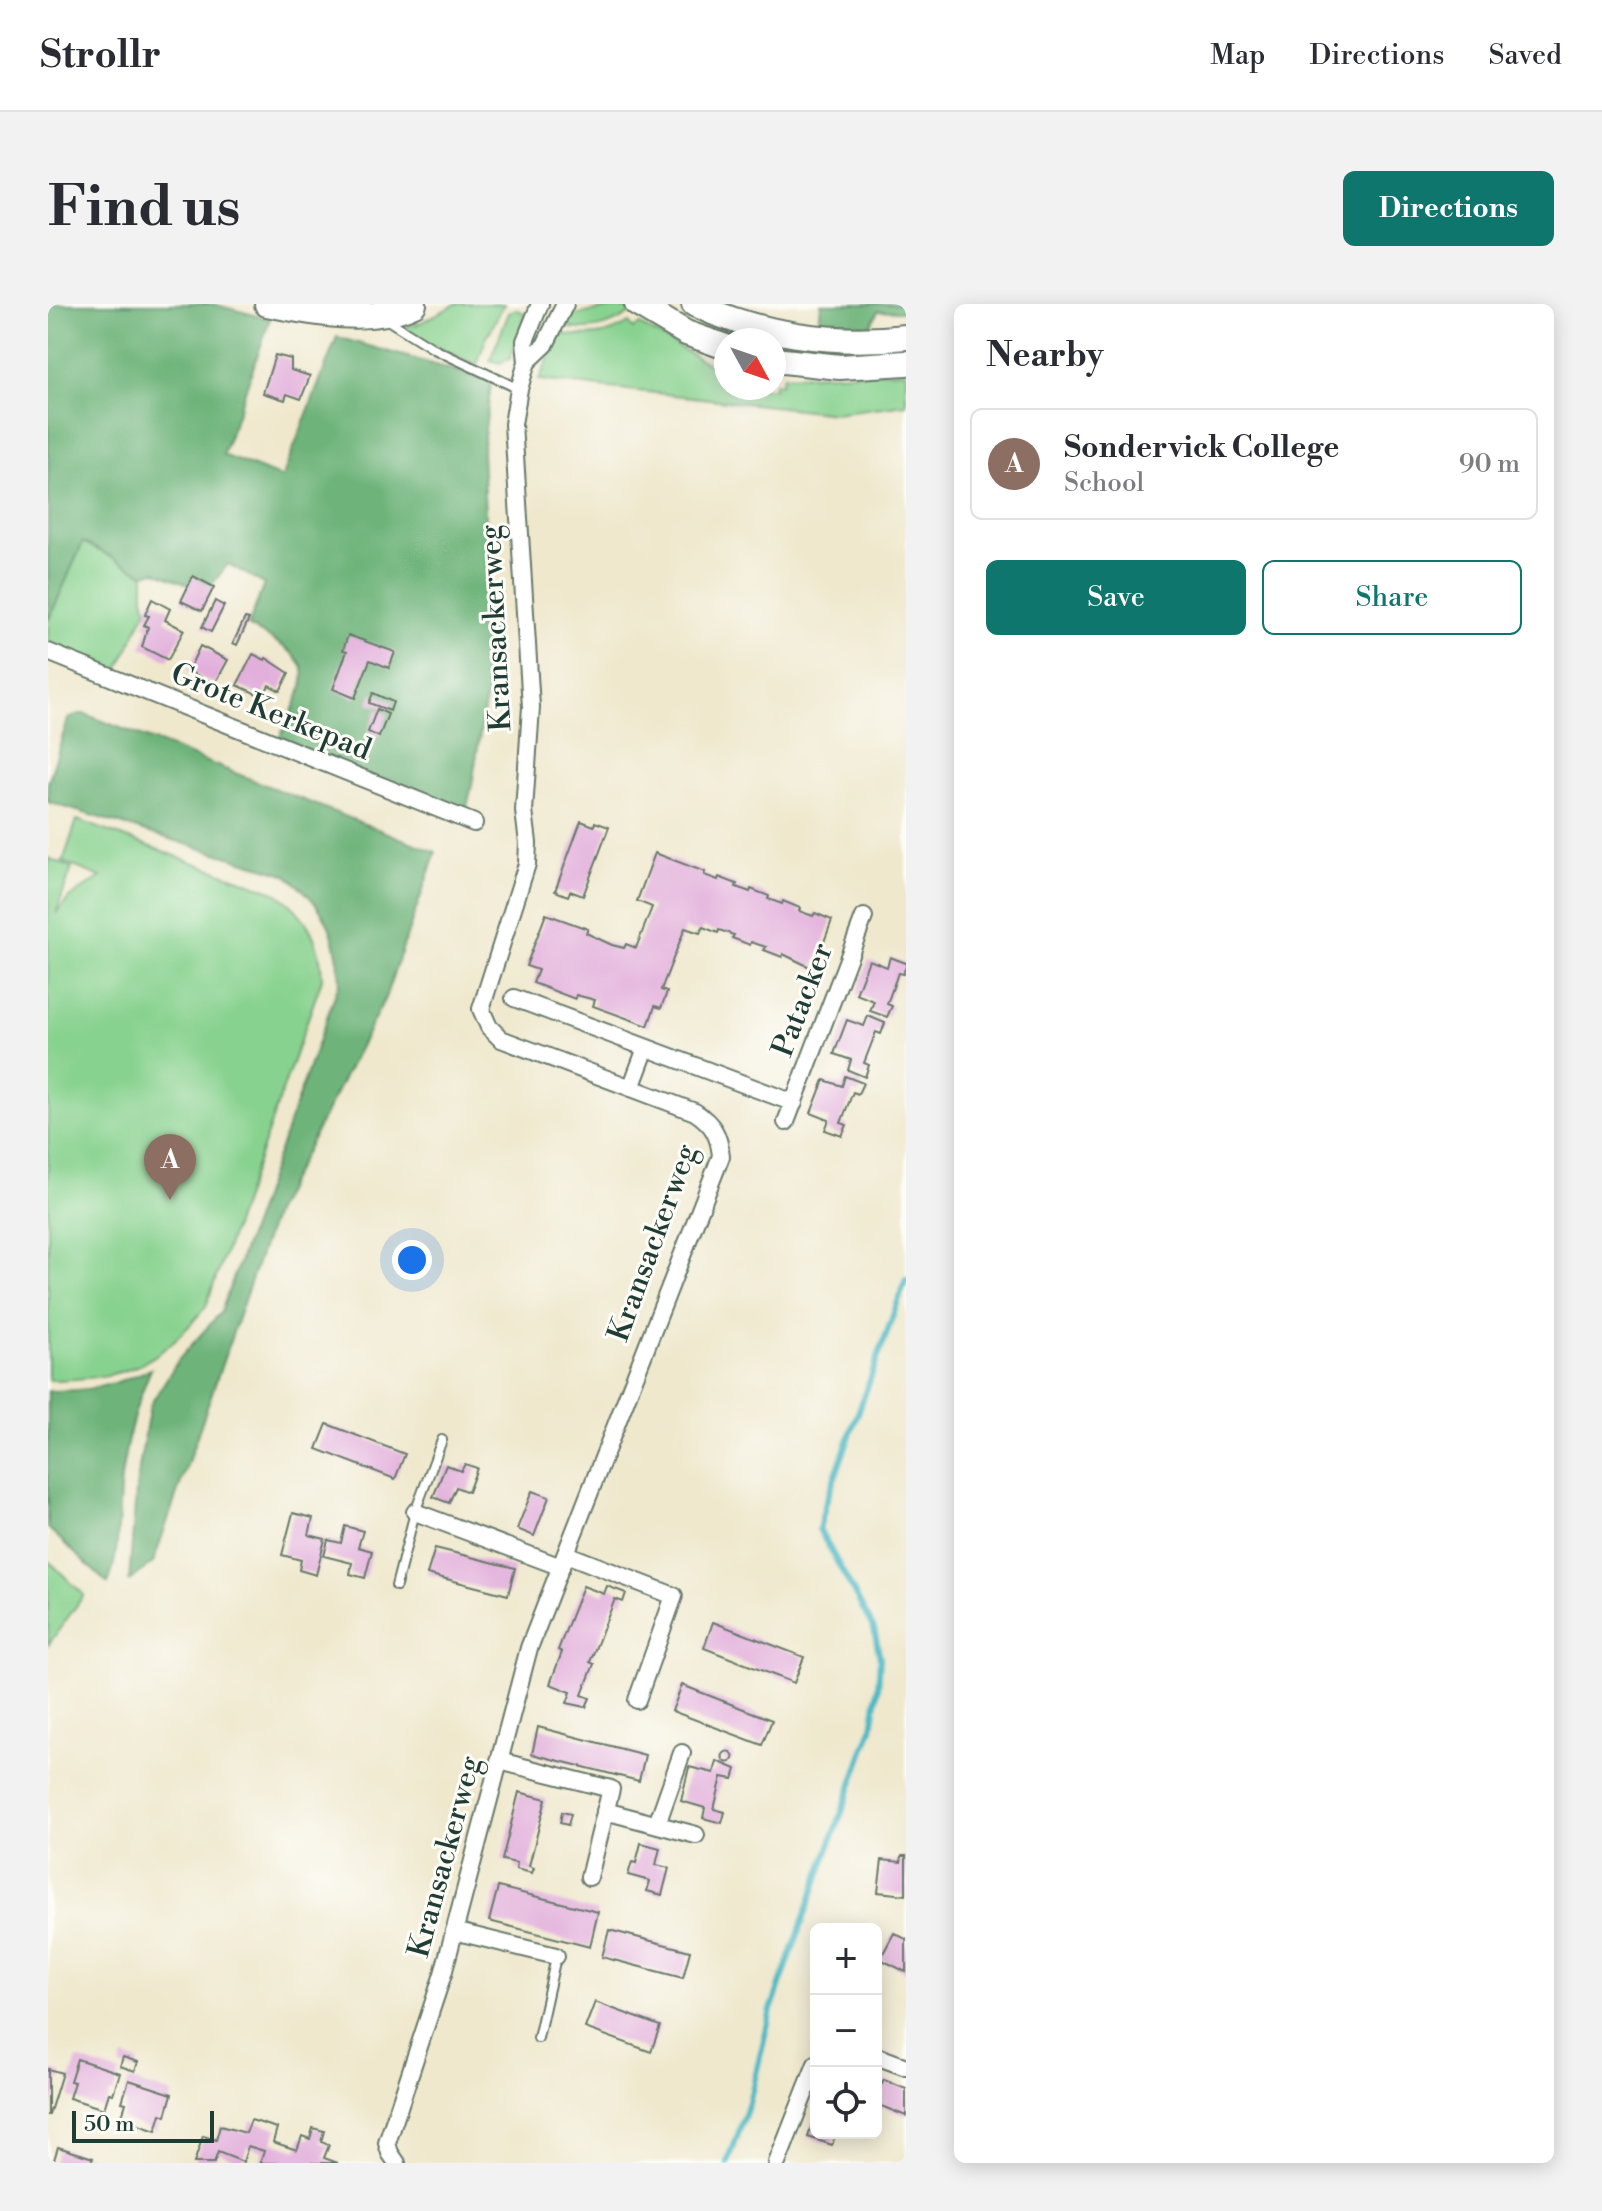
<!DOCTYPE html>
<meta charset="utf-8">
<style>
body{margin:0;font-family:"Libre Bodoni",serif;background:#f2f2f3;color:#2b2b33}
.controls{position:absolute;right:24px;bottom:24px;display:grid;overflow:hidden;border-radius:12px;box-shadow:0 4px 20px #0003}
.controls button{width:72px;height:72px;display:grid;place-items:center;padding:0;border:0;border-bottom:2px solid #e1e1e2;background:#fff;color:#2b2b33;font:40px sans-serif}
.compass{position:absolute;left:666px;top:24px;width:72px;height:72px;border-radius:50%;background:#fff;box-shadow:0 4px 20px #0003;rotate:130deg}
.scale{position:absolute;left:24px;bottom:20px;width:142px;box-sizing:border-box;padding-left:8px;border:4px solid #1f3d34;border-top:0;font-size:22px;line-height:28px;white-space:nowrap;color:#1f3d34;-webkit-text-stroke:6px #fdfcf7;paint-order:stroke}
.you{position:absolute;left:364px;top:956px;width:28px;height:28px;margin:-20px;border:6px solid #fff;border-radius:50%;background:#1a73e8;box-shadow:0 0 0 12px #1a73e833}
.badge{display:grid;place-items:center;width:52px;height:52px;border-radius:50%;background:#0f766e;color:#fff;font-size:26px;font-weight:700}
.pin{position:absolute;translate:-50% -66px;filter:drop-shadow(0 2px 4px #0008)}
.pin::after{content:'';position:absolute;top:42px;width:28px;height:24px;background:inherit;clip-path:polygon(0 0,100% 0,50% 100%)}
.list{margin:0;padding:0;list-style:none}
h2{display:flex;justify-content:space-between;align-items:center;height:104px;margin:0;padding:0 32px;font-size:34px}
h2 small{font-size:26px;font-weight:400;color:#7c7c81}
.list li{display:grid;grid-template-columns:52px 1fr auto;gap:24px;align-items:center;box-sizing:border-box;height:112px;margin:0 16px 16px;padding:0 16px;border:2px solid #e1e1e2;border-radius:12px}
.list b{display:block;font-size:30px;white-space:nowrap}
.list p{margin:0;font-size:26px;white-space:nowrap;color:#7c7c81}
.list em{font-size:26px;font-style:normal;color:#7c7c81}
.actions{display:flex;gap:16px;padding:24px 32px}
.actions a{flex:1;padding:18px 0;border:2px solid #0f766e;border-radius:12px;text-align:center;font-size:28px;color:#0f766e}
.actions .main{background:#0f766e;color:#fff}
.icon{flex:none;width:44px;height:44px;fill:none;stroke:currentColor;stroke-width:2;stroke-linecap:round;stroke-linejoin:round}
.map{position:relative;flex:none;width:858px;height:1859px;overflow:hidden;border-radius:12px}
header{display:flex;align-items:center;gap:48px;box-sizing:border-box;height:112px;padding:0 40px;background:#fff;border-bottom:2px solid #e1e1e2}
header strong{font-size:38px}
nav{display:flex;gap:44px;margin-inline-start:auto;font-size:28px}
.intro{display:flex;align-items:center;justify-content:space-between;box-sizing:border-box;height:192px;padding:0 48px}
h1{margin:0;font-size:56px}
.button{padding:20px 36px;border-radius:12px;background:#0f766e;color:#fff;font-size:28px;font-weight:700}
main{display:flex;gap:48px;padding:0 48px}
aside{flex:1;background:#fff;border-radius:12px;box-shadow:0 4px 20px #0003}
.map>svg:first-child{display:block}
.green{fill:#88d28f;stroke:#548862;stroke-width:2}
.forest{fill:#6eb47a;stroke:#467857;stroke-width:2}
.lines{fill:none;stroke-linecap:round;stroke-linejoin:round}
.stream{stroke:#49b7c4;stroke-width:6}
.building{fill:#e2aedb}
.lane-casing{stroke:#68796a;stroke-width:12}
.street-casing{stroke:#68796a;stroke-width:20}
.secondary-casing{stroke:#68796a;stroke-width:28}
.lane{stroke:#fff;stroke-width:8}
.street{stroke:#fff;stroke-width:16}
.secondary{stroke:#fff;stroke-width:24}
.labels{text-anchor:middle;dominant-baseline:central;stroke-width:6;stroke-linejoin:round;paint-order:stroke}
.street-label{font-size:30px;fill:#1f3d34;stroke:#fdfcf7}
</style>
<header>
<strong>Strollr</strong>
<nav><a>Map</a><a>Directions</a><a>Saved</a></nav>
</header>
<div class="intro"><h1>Find us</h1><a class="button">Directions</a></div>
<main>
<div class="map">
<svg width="858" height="1859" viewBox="0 0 858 1859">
<rect width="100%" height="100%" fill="#fdfcf7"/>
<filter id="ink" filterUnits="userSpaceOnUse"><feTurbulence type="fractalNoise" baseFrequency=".0125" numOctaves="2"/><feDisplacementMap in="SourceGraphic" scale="16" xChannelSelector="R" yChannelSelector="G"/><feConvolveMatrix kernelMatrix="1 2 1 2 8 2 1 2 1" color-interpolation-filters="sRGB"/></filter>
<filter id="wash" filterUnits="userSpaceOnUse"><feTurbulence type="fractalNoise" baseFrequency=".006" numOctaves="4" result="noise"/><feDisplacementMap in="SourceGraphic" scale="32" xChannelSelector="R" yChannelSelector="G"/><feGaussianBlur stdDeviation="1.8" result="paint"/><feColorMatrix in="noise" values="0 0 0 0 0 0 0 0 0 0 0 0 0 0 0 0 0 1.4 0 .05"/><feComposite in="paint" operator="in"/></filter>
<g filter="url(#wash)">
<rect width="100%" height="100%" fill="#efe8cd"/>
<g class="green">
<path d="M408,0H456L437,37L429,61L346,26L372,19Z"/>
<path d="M571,3L585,7C566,22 539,30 516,22L526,11Z"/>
<path d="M468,5L478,10L462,55L451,59L442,56L461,9Z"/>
<path d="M581,19L585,25L592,21L668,64L678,67V84H726V79L732,80L735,72L858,67V100L786,109L491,76L511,30C538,33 557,34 581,19Z"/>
<path d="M35,238L96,270V293L99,305L69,368L0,338V317Z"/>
<path d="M29,516L227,588C259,610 273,636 274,675L158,1002C111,1062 75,1076 0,1076V554L24,564L8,609L21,594L53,573L15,558Z"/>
<path d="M0,1256L36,1291L0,1341Z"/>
</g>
<g class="forest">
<path d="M0,0H165L222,15L175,151L234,174L289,33L441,76L443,81L434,148L444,355L424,481L418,507L230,437C262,366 276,362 200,322L216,280L180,260L158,288L108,267L96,270L35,238L0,317Z"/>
<path d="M773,0H858V7H830L823,21H771Z"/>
<path d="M31,410H37L388,548L337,694L227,907L105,1259L81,1277L89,1176L102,1101L131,1055L173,1008L292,677C289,626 277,602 237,570L0,498V479L20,415Z"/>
<path d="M103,1065C88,1099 78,1137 73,1174C69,1209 73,1247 60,1280L0,1224V1087C44,1087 63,1082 103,1065Z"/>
</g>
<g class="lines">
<path class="stream" d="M680,1859L701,1799L723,1706L824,1424L830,1384L832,1354L826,1325L771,1225L778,1198L858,975"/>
</g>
<g id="blocks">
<g class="building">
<path d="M227,51L243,55V66L262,72L253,95L239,90L237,96L215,89Z"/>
<path d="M145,272L166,283L154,307L133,297Z"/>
<path d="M104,295L122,305L117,316L136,326L120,356L94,343L100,323L96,321L101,312L97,311L98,308Z"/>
<path d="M167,297L176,302L163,328L154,323Z"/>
<path d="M197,314L201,315L189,341L185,339Z"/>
<path d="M300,331L347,348L341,364L322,356L307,394L285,385L299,347L295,346Z"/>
<path d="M152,342L180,356L167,380L140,367Z"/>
<path d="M205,350L217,356L218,354L241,369L232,387L221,381L215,393L189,381Z"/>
<path d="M325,389L345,398L342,407L321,399Z"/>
<path d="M329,405L340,410L331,433L320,428Z"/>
<path d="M533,517L546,522L547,518L561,523L535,592L522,587L520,592L507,587Z"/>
<path d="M607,549L657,568L656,571L670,576L671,573L689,580L688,583L702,588L703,585L721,592L720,595L734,600L735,597L752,604L751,607L765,612L767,609L784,616L766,665L735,650L734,653L716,646L718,643L703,638L702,641L684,634L686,631L671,626L670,629L655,623L652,629L637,624L613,686L619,688L613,704L607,702L600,722L545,702L547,696L528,691L527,695L485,679L490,666L478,662L498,610L540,625L538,629L564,641L576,644L578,640L588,644L604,603L589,597Z"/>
<path d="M842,653L858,659V663L855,670L850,669L839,700L844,702L839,713L822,707L826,697L808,690L821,656L839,663Z"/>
<path d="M820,712L837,719L833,730L828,728L816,759L821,761L817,773L800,766L803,756L786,750L799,716L816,722Z"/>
<path d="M797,772L815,779L810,790L805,788L793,819L799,821L794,832L777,826L781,816L763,809L776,776L794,782Z"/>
<path d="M279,1120L357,1150L347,1175L269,1145Z"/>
<path d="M417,1160L429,1164L420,1188L408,1183L401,1199L385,1193L398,1161L413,1167Z"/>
<path d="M484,1187L501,1193L486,1232L469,1225Z"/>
<path d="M245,1209L265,1214L261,1231L277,1235L268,1271L251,1266L253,1256L234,1251Z"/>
<path d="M297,1222L315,1227L310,1243L324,1247L317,1274L302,1270L304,1259L276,1252L280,1236L293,1239Z"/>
<path d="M387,1244L467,1264L460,1291L379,1270Z"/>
<path d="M535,1282L556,1290L559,1282L578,1289L575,1298L567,1295L542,1358L546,1360L534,1391L542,1394L538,1403L519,1399L523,1388L502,1380L514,1348L510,1346Z"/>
<path d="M665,1318L756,1353L746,1379L656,1344Z"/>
<path d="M634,1381L724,1416L714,1441L624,1407Z"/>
<path d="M490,1423L597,1451L591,1477L484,1450Z"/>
<circle cx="680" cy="1453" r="5.5"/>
<path d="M669,1457L688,1465L685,1475L674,1473L666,1505L677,1508L674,1519L655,1514L657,1504L633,1497L641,1463L666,1469Z"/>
<path d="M471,1488L498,1495L481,1562L486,1564L484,1569L468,1565L469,1559L454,1556Z"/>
<path d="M514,1508L523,1510L520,1521L512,1519Z"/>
<path d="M593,1539L612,1544L608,1561L621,1564L614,1591L599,1587L602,1577L580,1571L584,1558L588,1559Z"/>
<path d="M854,1552H858V1591L830,1588L834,1556L853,1558Z"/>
<path d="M450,1583L550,1608L542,1643L441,1617Z"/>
<path d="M561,1626L642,1647L635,1674L554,1653Z"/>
<path d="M846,1629L858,1635V1668L832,1655Z"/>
<path d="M547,1698L612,1722L603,1748L537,1724Z"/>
<path d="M75,1753L90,1758L87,1767L72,1762Z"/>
<path d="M29,1755L72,1769L65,1790L61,1789L56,1805L21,1794L26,1778L22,1777Z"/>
<path d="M0,1765L14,1769L1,1811H0Z"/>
<path d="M81,1776L124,1790L118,1812L113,1810L108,1827L73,1815L78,1799L74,1798Z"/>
<path d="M836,1776L858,1785V1812L828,1800L830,1790L828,1777L834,1780Z"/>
<path d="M768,1809V1829H788L784,1841L760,1833Z"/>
<path d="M203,1816L229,1824L225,1838L249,1846L254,1832L262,1835L265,1824L276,1827L273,1838L281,1841L276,1854L290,1859H212L216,1847L200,1842L195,1858L170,1848L166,1859H146L155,1832L168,1836L172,1822L198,1829Z"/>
<path d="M10,1843L45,1854L43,1859H5Z"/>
</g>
</g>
</g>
<g filter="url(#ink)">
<use href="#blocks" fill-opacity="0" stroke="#68796a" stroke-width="2"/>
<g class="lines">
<defs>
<g id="lane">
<path d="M338,15L386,45L471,85"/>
<path d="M348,1282L367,1208L394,1136"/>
<path d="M490,1734L508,1653"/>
</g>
<g id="street">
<path d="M479,58L497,41L517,0"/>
<path d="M0,348L426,519"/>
<path d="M466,694L746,799"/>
<path d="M583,784L598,744"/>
<path d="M738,818L816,613"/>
<path d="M367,1208L513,1263"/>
<path d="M518,1250L626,1292L589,1396"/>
<path d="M451,1457L563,1485L541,1573"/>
<path d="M557,1507L648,1531"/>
<path d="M609,1520L634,1449"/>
<path d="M406,1627L508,1652"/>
<path d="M828,1752L858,1763"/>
<path d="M349,1859L342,1849L339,1839L395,1670L481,1344L673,852C671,831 665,820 647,808L453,735L441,723L433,705L479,560L480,539L476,507L483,403L465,120L471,85L479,58L477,37L492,0"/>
<path d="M729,1859L768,1760"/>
</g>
<g id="secondary">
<path d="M219,0C264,9 323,21 366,0"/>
<path d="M589,0L638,29L678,43"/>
<path d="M646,0C711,31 787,41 858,33"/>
<path d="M726,56L792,63L858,59"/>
</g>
</defs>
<use href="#lane" class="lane-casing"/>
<use href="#street" class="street-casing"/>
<use href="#secondary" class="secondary-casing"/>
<use href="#lane" class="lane"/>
<use href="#street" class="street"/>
<use href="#secondary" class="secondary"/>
</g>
</g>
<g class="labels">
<g class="street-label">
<text transform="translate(448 324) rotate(-93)">Kransackerweg</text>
<text transform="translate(223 408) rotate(22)">Grote Kerkepad</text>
<text transform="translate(755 696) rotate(-69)">Patacker</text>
<text transform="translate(605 939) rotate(-70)">Kransackerweg</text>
<text transform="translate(397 1553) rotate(-75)">Kransackerweg</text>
</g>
</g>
</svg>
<div class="controls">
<button>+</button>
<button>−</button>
<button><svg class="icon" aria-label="locate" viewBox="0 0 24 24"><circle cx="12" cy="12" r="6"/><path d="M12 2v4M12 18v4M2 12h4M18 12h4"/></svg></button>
</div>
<svg class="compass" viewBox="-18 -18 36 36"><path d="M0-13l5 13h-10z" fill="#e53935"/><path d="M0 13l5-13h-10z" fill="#7c7c81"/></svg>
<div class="scale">50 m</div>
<div class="you"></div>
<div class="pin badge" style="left:122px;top:896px;background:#8d6e63">A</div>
</div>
<aside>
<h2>Nearby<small></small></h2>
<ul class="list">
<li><span class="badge" style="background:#8d6e63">A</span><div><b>Sondervick College</b><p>School</p></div><em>90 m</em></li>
</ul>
<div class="actions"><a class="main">Save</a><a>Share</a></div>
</aside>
</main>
